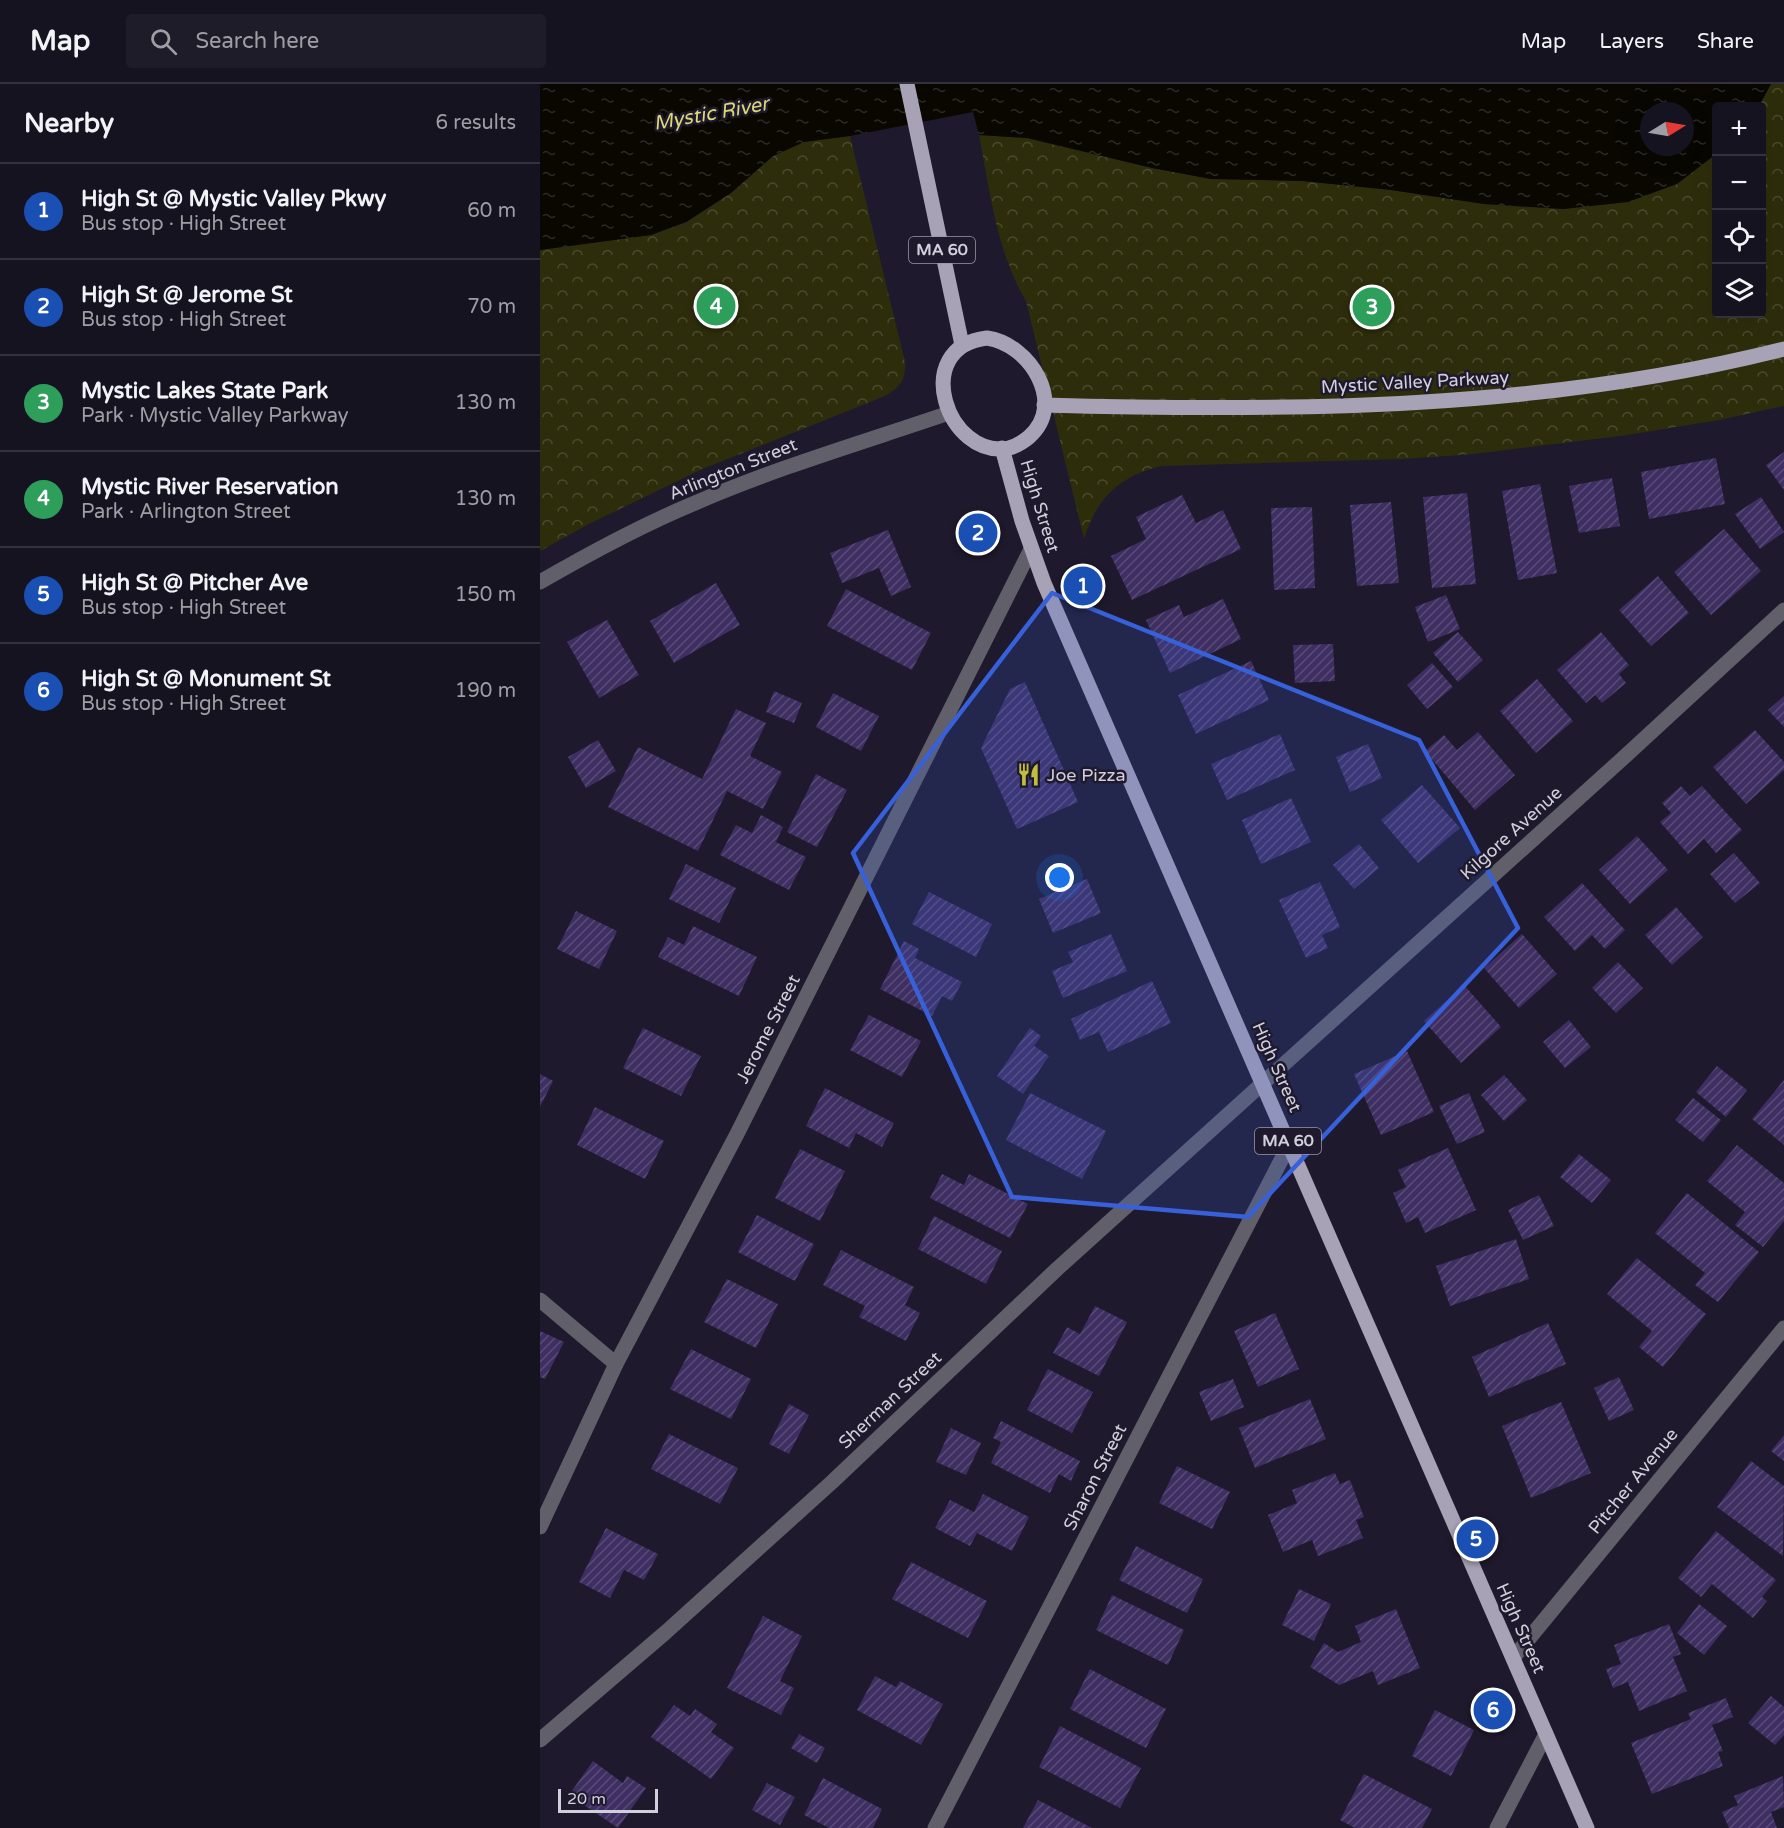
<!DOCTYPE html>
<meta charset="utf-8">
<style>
body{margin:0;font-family:"Varela Round",sans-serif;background:#1f1c2a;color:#f1f3f6}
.controls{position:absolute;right:18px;top:18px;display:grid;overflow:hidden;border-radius:6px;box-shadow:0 6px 24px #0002}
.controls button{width:54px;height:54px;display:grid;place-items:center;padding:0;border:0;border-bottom:2px solid #35323f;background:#161321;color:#f1f3f6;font:30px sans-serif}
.compass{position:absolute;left:1100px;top:18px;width:54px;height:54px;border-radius:50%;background:#161321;box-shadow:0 6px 24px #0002;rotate:79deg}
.scale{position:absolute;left:18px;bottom:15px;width:100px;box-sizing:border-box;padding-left:6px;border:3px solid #d2cfdc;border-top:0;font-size:16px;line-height:21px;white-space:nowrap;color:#d2cfdc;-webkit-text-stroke:4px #1e192c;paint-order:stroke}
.you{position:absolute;left:520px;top:794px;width:21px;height:21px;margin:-15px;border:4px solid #fff;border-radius:50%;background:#1a73e8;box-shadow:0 0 0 9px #1a73e833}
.badge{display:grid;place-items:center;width:39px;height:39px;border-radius:50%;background:#b45309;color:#fff;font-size:20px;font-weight:700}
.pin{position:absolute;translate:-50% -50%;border:3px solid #fff;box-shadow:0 2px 6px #0006}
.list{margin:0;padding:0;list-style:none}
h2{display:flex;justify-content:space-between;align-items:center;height:78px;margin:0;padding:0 24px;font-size:26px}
h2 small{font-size:20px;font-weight:400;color:#9e9ea5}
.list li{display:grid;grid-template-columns:39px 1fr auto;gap:18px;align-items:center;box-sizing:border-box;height:96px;padding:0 24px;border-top:2px solid #35323f}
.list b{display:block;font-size:22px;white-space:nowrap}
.list p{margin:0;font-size:20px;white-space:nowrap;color:#9e9ea5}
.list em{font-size:20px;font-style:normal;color:#9e9ea5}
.icon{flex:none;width:33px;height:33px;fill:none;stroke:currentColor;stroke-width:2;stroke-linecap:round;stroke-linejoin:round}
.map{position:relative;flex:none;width:1244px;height:1744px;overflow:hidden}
header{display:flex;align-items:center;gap:36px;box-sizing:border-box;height:84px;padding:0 30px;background:#161321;border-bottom:2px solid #35323f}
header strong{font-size:28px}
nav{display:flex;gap:33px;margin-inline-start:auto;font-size:21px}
.search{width:420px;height:54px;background:#1f1c2a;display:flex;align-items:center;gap:15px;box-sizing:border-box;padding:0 21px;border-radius:6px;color:#9e9ea5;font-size:22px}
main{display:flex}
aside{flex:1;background:#161321}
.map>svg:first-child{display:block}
.park{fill:url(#park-crowns)}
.water{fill:url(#water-ripples);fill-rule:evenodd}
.building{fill:url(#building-hatch)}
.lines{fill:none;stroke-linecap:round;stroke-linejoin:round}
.minor{stroke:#615f69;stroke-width:15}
.major{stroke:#a7a2b6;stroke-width:15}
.marked{fill:#3861d9;fill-opacity:0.2;stroke:#3861d9;stroke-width:4.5;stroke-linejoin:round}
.labels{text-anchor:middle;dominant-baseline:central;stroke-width:5;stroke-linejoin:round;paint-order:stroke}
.shield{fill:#1e192c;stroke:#9c98a7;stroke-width:1.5}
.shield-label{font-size:16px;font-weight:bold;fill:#d2cfdc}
.street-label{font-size:18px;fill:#d2cfdc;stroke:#1e192c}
.poi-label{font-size:18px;fill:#d2cfdc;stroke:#1e192c;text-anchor:start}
.water-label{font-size:20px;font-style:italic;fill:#dcd87a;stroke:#1e192c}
</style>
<header>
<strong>Map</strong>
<div class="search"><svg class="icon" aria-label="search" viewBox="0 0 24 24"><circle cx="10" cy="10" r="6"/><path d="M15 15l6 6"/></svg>Search here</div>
<nav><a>Map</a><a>Layers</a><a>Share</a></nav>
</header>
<main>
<aside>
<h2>Nearby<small>6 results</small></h2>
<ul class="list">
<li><span class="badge" style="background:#1a4fb4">1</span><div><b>High St @ Mystic Valley Pkwy</b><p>Bus stop · High Street</p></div><em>60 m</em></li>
<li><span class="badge" style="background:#1a4fb4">2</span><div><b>High St @ Jerome St</b><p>Bus stop · High Street</p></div><em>70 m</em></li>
<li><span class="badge" style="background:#2e9e5b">3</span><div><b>Mystic Lakes State Park</b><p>Park · Mystic Valley Parkway</p></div><em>130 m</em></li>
<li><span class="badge" style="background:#2e9e5b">4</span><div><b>Mystic River Reservation</b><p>Park · Arlington Street</p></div><em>130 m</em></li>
<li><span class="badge" style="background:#1a4fb4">5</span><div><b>High St @ Pitcher Ave</b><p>Bus stop · High Street</p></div><em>150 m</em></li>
<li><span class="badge" style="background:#1a4fb4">6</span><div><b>High St @ Monument St</b><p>Bus stop · High Street</p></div><em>190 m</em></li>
</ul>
</aside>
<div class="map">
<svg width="1244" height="1744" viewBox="0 0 1244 1744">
<defs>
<pattern id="park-crowns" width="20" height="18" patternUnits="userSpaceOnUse" patternTransform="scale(1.5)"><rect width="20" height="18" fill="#2e2d0b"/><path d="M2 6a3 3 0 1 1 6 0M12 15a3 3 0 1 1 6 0" fill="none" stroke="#4b4a2e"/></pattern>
<pattern id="water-ripples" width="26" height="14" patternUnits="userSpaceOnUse" patternTransform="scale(1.5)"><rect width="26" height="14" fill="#090700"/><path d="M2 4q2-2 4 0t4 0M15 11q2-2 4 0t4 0" fill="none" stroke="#2c2a25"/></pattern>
<pattern id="building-hatch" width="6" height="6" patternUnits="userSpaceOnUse" patternTransform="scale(1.5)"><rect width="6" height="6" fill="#3e2e61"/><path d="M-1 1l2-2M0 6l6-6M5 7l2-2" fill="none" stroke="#594b77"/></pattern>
</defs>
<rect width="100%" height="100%" fill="#1e192c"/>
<g class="park">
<path d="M1231,0H1244V322L1179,336L1087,351L934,370L862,375L621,382C578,393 557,414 544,455L486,217C456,166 450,107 439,51L487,54L612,84L671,95L762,97L851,106L944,120L1024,125L1137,100L1176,70V230H1222V22H1219Z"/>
<path d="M310,52L365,278C366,296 360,303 345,312L160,386L47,441L0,467V166L111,151L147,138L191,109L233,72L264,58Z"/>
</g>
<path class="water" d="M0,0H1231L1219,22H1176V70L1137,100L1088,118L1024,125L944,120L851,106L762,97L671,95L612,84L487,54L439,51L433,28L310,52L264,58L233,72L191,109L146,138L111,151L0,166ZM1109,27H1145V63H1109Z"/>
<g class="building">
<path d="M1244,368V406L1226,381Z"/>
<path d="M1176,374L1185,420L1109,435L1101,388Z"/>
<path d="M1072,394L1080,442L1039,449L1029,402Z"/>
<path d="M1000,400L1017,489L978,496L962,407Z"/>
<path d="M927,409L936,500L892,504L883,413Z"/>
<path d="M642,411L656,439L683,426L701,465L592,516L571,472L606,455L596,433Z"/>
<path d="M1221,413L1244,448L1220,465L1195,430Z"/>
<path d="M851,418L859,499L817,502L810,421Z"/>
<path d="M772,423L775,504L734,506L731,424Z"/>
<path d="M1184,445L1221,487L1171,531L1134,488Z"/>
<path d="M348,446L371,503L351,512L339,484L302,499L290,469Z"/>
<path d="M1118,492L1149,529L1111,562L1079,526Z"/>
<path d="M176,499L200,541L134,579L110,537Z"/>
<path d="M306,505L391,549L372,586L287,542Z"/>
<path d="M906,511L920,545L888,558L875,523Z"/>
<path d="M683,515L701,555L630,589L606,536L639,521L644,533Z"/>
<path d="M67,536L99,591L59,614L27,558Z"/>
<path d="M918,548L943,576L918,598L893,569Z"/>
<path d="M1061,548L1089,581L1079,590L1086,599L1062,619L1055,611L1046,619L1017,586Z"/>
<path d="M793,560L795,597L755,599L753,561Z"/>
<path d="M711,577L729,616L656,650L638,611Z"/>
<path d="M892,579L913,603L887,625L867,601Z"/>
<path d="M997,595L1033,637L996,669L960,627Z"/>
<path d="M485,598L538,718L477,745L441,664L470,605Z"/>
<path d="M234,607L262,619L254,639L226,628Z"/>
<path d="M293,609L339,632L321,667L276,643Z"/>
<path d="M1244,612V643L1228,626Z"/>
<path d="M196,625L226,639L210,672L242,688L223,725L187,707L158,767L68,723L98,663L162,695Z"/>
<path d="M1215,646L1244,678V686L1206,720L1173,683Z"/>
<path d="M938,648L975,691L935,726L885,667L904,651L917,666Z"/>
<path d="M740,650L755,686L687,716L671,680Z"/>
<path d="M58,656L76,687L46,704L28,673Z"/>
<path d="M828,660L842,694L810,708L796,673Z"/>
<path d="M276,690L307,706L277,763L247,748Z"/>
<path d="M882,701L920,744L878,779L841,736Z"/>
<path d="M1141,702L1150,712L1162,702L1202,746L1176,769L1164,755L1148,770L1120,738L1131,729L1122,719Z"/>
<path d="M751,714L771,758L721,780L702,736Z"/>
<path d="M221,731L243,743L236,758L266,773L249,806L180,771L196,741L212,749Z"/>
<path d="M1097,752L1128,786L1090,820L1059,786Z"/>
<path d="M819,760L839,784L814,805L793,781Z"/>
<path d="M1194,769L1220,799L1195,819L1170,790Z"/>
<path d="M146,780L196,804L179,839L129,815Z"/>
<path d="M547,795L561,829L513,849L499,815Z"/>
<path d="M780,798L800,843L782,851L788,864L766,874L739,816Z"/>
<path d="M1042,799L1085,846L1065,865L1052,851L1035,867L1004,833Z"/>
<path d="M389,808L452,840L436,873L372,840Z"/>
<path d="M1136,823L1163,853L1132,881L1105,851Z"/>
<path d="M36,827L77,847L59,885L17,865Z"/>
<path d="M153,842L217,873L199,912L118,873L128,853L144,861Z"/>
<path d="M571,850L587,887L523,914L512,887L533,878L528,868Z"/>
<path d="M982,850L1017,890L979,924L944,884Z"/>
<path d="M364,857L379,865L375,874L422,898L412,917L402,912L392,932L340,905Z"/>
<path d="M1078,878L1103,904L1076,929L1052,904Z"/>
<path d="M612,897L631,939L568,968L559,948L540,956L531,935Z"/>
<path d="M924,901L961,943L921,979L884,937Z"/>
<path d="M329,931L381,957L362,993L310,966Z"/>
<path d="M1029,936L1051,963L1025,984L1003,958Z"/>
<path d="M103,944L161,972L141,1012L83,984Z"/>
<path d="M490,944L501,952L494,962L509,972L483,1010L457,992Z"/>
<path d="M867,967L894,1028L841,1051L814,990Z"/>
<path d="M1177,982L1207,1006L1186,1033L1156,1008Z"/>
<path d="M0,990L13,997L0,1023Z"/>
<path d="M964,991L987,1016L964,1037L941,1011Z"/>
<path d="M1244,996V1061L1212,1035Z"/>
<path d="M285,1004L354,1039L342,1063L316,1049L309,1064L266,1042Z"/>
<path d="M490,1009L566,1047L542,1095L466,1056Z"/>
<path d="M929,1009L945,1048L917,1060L899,1022Z"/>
<path d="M1153,1014L1181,1036L1163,1058L1135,1036Z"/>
<path d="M55,1023L124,1057L105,1095L37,1061Z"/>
<path d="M1197,1061L1244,1099V1137L1223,1163L1195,1141L1205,1128L1167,1097Z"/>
<path d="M908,1064L936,1126L885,1149L878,1133L866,1139L853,1109L866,1103L858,1086Z"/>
<path d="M260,1065L305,1087L280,1137L235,1114Z"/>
<path d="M1039,1070L1071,1096L1052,1119L1020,1093Z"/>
<path d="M402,1090L424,1101L429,1090L488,1120L470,1154L390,1114Z"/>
<path d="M1147,1109L1219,1168L1178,1218L1155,1201L1165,1189L1115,1149Z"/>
<path d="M999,1111L1014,1142L983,1156L968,1126Z"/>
<path d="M217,1131L274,1160L255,1197L198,1168Z"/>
<path d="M394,1132L462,1167L446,1200L378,1165Z"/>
<path d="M976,1155L989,1195L910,1222L896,1182Z"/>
<path d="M301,1166L374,1203L365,1221L380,1229L366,1257L319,1233L325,1222L283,1201Z"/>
<path d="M1097,1174L1166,1230L1123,1283L1099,1263L1112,1247L1067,1210Z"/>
<path d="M187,1195L238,1220L216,1264L164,1238Z"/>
<path d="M555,1222L587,1238L559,1292L513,1269L527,1243L540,1250Z"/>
<path d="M735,1229L759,1285L718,1303L694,1247Z"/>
<path d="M1008,1239L1026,1280L949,1313L932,1273Z"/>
<path d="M0,1247L24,1258L5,1295L0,1293Z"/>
<path d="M151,1265L211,1295L191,1335L130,1305Z"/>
<path d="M508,1285L553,1308L532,1349L487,1326Z"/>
<path d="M1079,1293L1094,1326L1069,1337L1054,1304Z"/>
<path d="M693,1295L704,1323L671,1337L659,1308Z"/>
<path d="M770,1315L786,1355L715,1384L699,1344Z"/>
<path d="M1021,1318L1051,1389L991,1414L962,1342Z"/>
<path d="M249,1320L269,1331L249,1370L229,1360Z"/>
<path d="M461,1337L540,1377L531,1397L519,1390L510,1409L451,1379L461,1358L453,1354Z"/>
<path d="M411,1344L441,1359L426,1391L396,1378Z"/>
<path d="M129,1350L198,1384L180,1420L111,1385Z"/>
<path d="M1244,1351V1377L1231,1367Z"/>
<path d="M1211,1377L1244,1402L1243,1472L1177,1423Z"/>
<path d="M637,1382L690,1408L672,1445L619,1419Z"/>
<path d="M795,1389L800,1400L810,1396L824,1433L816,1436L823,1454L778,1472L772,1456L743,1468L728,1431L757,1419L752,1406Z"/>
<path d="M443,1410L489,1433L472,1467L437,1449L430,1462L395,1444L410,1416L434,1428Z"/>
<path d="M66,1444L118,1470L104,1496L84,1486L70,1514L39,1498Z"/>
<path d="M1176,1447L1236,1496L1222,1513L1227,1517L1213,1534L1172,1500L1161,1513L1138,1494Z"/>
<path d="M596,1462L663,1495L647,1529L579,1496Z"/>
<path d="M371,1478L447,1517L428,1554L352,1515Z"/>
<path d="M759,1505L791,1520L774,1557L742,1541Z"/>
<path d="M572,1511L644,1546L628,1581L556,1546Z"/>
<path d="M1159,1520L1187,1542L1164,1571L1137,1549Z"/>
<path d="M856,1525L880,1584L838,1601L833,1587L799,1601L770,1583L784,1559L798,1568L821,1558L815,1542Z"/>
<path d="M223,1532L262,1552L240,1597L254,1604L241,1631L187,1604Z"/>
<path d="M1129,1540L1141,1570L1133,1573L1147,1607L1099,1627L1088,1598L1073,1604L1066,1585L1081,1580L1074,1561Z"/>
<path d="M550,1585L626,1625L606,1664L530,1625Z"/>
<path d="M335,1592L356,1603L360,1597L403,1620L381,1661L317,1626Z"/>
<path d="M1231,1612L1244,1623V1651L1235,1661L1208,1639Z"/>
<path d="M1186,1614L1193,1633L1172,1641L1183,1667L1178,1668L1183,1682L1112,1710L1091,1659L1151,1635L1148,1629Z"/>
<path d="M134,1621L150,1632L155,1625L177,1640L171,1648L194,1664L171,1695L111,1653Z"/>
<path d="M895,1626L934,1646L911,1692L872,1672Z"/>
<path d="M520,1642L601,1684L580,1724L499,1683Z"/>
<path d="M259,1650L285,1664L277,1679L251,1664Z"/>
<path d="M53,1677L83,1699L87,1692L106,1704L78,1744L29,1711Z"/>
<path d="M824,1690L892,1725L882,1744H815L800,1736Z"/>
<path d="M1243,1692L1244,1723L1231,1728L1237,1744H1189L1182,1728L1198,1721L1194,1712Z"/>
<path d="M283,1694L342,1725L333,1744H289L264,1731Z"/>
<path d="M227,1699L255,1713L240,1741L212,1726Z"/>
<path d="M498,1716L552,1744H483Z"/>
</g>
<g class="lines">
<g class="minor">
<path d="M0,498C50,469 102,441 155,419C238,383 324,358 409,329"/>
<path d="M0,1216L76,1280"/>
<path d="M0,1443L76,1280L197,1050L491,465"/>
<path d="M973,1574L1244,1244"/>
<path d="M0,1656L126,1548L292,1398L517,1185L1081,676L1244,526"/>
<path d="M395,1744L749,1061"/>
<path d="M957,1744L1006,1650"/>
</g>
<g class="major">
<path d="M367,0L422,261"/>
<path d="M447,254C490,260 527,320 489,353C483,358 476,362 469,364C407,376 369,263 447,254Z"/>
<path d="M504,321C753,328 1002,326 1244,265"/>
<path d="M462,364L482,437L504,499L1047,1744"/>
</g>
</g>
<path class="marked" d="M512,509L879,656L978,844L708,1133L472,1113L313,769Z"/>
<defs>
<symbol id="restaurant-bare" viewBox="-9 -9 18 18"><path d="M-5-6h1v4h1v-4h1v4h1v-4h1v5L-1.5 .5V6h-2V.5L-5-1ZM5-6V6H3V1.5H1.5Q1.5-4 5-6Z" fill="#c3bd3f" stroke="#1e192c" stroke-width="2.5" paint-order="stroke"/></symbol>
</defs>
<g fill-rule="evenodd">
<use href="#restaurant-bare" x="472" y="674" width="33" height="33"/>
</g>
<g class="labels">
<g class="shield">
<rect x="369" y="153" width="66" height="26" rx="4.5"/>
<rect x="715" y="1044" width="66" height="26" rx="4.5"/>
</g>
<g class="shield-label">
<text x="402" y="166">MA 60</text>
<text x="748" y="1057">MA 60</text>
</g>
<g class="street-label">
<text transform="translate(875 298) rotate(-3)">Mystic Valley Parkway</text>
<text transform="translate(193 385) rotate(-22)">Arlington Street</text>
<text transform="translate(500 422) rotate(73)">High Street</text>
<text transform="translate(971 749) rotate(-42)">Kilgore Avenue</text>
<text transform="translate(228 945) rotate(-63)">Jerome Street</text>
<text transform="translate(737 983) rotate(66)">High Street</text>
<text transform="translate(350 1316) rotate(-43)">Sherman Street</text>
<text transform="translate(555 1393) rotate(-63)">Sharon Street</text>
<text transform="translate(1093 1397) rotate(-51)">Pitcher Avenue</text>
<text transform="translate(981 1544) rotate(66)">High Street</text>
</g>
<g class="poi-label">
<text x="507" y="691">Joe Pizza</text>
</g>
<g class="water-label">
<text transform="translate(171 30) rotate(-10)">Mystic River</text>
</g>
</g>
</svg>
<div class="controls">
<button>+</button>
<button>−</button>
<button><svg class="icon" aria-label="locate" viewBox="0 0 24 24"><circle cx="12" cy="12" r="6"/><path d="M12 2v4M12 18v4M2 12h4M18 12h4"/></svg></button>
<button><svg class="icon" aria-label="layers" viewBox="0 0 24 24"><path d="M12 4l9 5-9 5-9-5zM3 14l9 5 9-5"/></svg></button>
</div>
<svg class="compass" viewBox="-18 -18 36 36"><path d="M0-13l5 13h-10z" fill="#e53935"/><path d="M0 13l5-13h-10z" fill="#9e9ea5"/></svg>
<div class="scale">20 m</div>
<div class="you"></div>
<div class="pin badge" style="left:543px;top:502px;background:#1a4fb4">1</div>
<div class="pin badge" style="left:438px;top:449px;background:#1a4fb4">2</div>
<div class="pin badge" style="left:832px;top:223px;background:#2e9e5b">3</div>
<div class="pin badge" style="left:176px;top:222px;background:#2e9e5b">4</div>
<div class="pin badge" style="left:936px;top:1455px;background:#1a4fb4">5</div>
<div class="pin badge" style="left:953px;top:1626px;background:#1a4fb4">6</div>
</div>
</main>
